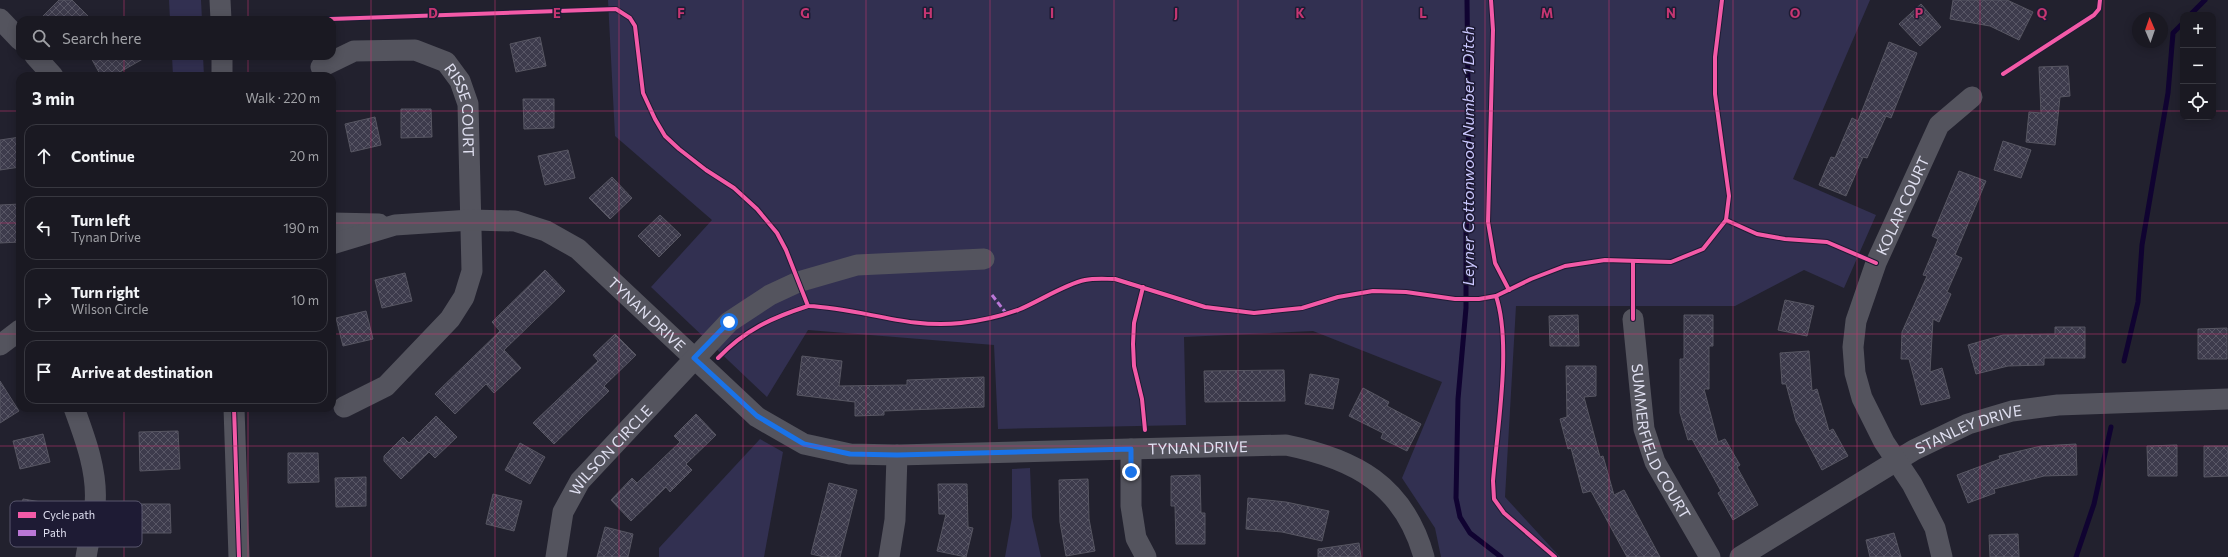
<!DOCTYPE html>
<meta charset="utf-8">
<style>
body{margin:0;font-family:Commissioner,sans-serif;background:#23222a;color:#f1f3f6}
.controls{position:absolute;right:12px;top:12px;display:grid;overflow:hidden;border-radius:8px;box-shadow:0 2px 10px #0003}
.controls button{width:36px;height:36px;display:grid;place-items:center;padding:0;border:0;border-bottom:1px solid #383840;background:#1a1922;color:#f1f3f6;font:20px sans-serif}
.compass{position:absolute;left:2132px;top:12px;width:36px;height:36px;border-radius:50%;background:#1a1922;box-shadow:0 2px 10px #0003;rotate:358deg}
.stop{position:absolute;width:12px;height:12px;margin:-9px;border:3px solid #1a73e8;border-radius:50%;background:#fff}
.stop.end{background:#1a73e8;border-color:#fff;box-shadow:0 1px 4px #0008}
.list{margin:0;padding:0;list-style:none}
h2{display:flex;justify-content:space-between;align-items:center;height:52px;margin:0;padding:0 16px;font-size:17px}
h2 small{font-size:13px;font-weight:400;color:#9fa0a5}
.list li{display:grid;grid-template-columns:26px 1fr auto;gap:12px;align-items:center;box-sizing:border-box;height:64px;margin:0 8px 8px;padding:0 8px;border:1px solid #383840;border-radius:12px}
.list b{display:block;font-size:15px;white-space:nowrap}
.list p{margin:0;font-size:13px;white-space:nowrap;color:#9fa0a5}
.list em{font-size:13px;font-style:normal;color:#9fa0a5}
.icon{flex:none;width:22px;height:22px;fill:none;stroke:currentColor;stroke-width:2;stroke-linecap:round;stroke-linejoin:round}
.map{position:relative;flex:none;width:2228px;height:557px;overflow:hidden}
.search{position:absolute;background:#1a1922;box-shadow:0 2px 10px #0003;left:16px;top:16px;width:320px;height:44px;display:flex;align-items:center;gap:10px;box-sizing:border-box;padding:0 14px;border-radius:12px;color:#9fa0a5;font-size:15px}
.panel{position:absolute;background:#1a1922;box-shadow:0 2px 10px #0003;left:16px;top:72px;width:320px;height:340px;border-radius:12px}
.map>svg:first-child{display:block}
.park{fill:#323051}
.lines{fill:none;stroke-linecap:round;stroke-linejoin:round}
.stream{stroke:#100331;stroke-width:5}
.building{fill:url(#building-cross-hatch);stroke:#575662}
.minor{stroke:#54545e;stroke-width:21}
.quiet{stroke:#ba77d6;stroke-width:3;stroke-dasharray:6 3;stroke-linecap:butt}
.cycleway-casing{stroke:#1e1b34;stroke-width:6}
.cycleway{stroke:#f35aa7;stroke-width:4}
.route{stroke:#1a73e8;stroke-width:5}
.grid{fill:none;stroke:#c63672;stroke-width:1;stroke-opacity:0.55}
.labels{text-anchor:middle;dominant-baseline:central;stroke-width:3;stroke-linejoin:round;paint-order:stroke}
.street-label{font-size:15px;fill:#e0e0f1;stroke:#1e1b34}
.water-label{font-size:16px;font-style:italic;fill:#cac7fe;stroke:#1e1b34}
.key{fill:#1e1b34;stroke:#58566d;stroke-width:1}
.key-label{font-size:11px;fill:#e0e0f1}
.grid-label{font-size:13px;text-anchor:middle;font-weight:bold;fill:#c63672;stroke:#1e1b34;stroke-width:3;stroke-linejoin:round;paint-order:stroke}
</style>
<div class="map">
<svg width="2228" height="557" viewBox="0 0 2228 557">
<defs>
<pattern id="building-cross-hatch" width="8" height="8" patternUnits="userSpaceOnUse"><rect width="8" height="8" fill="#3d3b4c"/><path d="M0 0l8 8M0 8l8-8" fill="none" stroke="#595766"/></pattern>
</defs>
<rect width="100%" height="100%" fill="#22212e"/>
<g class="park">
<path d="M169,0H201L202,20H170Z"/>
<path d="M608,0H1870L1793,179L1876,215L1844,288L1804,270L1735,306H1516L1505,497L1560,557H1441L1435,528L1402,478L1442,382L1313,331L1184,337L1186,425L998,429L994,345L808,330L767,397L651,287L712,220L615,136Z"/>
<path d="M172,56H203L204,76H173Z"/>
<path d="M760,439L783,452L764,557H659V548Z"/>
<path d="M1030,468L1032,517L1041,557H1005L1012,517V469Z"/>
</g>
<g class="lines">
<g class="stream">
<path d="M1467,0L1469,180L1466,232V308L1458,399L1456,498L1460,517L1470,533L1501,557"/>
<path d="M2190,15L2205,0"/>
<path d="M2124,361L2138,302L2142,245L2168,93L2173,33L2183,23"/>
<path d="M2076,557L2094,504L2111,427"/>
</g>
</g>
<g class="building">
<path d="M59,0H72L92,20H39Z"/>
<path d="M1953,0H2007L2033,12L2019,40L1990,26L1950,19Z"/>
<path d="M1921,4L1941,27L1920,46L1899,24Z"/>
<path d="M540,37L546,66L516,72L510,44Z"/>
<path d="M1889,42L1917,53L1891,118L1886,116L1867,158L1863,157L1846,196L1819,185L1831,157L1835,158L1852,118L1858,121Z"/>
<path d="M90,56H148L113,76H101Z"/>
<path d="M2068,66L2070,96L2060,97L2055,145L2026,142L2029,112L2041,113L2039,67Z"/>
<path d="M523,99H554V128L524,129Z"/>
<path d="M401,109H431L432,137L401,138Z"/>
<path d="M375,117L381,145L351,152L345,124Z"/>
<path d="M20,137V167L0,170V140Z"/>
<path d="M2003,141L2031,150L2021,178L1994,170Z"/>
<path d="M568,150L575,178L545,185L538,156Z"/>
<path d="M1959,171L1986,181L1955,255L1962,258L1947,292L1951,294L1939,322L1933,319L1930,372L1942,368L1950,398L1921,405L1909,359H1901L1902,332L1927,276L1923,275L1938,239L1932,236Z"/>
<path d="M612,177L632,198L610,219L589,198Z"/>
<path d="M20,204V242L0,243V205Z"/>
<path d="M660,215L681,235L659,257L638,236Z"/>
<path d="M545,270L565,291L504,350L521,368L494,393L486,384L455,414L435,394L500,331L492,322Z"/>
<path d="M405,273L412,301L382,308L375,280Z"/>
<path d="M1785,300L1814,306L1807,336L1778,330Z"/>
<path d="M366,311L373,339L343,346L336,318Z"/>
<path d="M1578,315L1579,346H1550L1549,316Z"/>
<path d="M1684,315H1713V346H1709V389H1704L1718,442L1725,439L1740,465L1737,467L1758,505L1733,520L1718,493L1721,491L1692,439L1688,440L1680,413V359H1684Z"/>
<path d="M2055,327H2085V358H2044V365L2008,366L1976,374L1968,345L2003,335L2055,334Z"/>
<path d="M2227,328V359H2198V329Z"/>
<path d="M615,334L636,355L604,386L609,391L554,444L533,423L598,361L593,355Z"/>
<path d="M1809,351L1812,391L1817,389L1829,431L1833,429L1848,456L1822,470L1796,421L1786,384H1782L1780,353Z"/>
<path d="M802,356L842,361L839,386L907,385V380L984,377V407L884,411V415L855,416V402L797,395Z"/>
<path d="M1566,366H1596V396L1584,397L1600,457L1603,456L1614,495L1624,490L1660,557H1627L1591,491L1583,493L1571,448L1568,449L1560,419L1567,417Z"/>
<path d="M1284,370L1285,401L1205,402L1204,371Z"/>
<path d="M1310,374L1339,379L1333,409L1305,404Z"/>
<path d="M0,381L19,411L0,423Z"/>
<path d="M1363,388L1389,402L1387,406L1421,424L1407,451L1381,438L1383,433L1349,416Z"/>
<path d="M696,414L716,435L686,464L692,470L670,492L666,487L631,521L611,500L632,478L637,483L680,442L674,436Z"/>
<path d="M436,416L457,437L435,458L429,452L401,479L384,461V456L403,437L409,443Z"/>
<path d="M178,431L180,469L140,471L139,432Z"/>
<path d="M43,434L50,462L20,469L13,441Z"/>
<path d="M520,443L545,457L530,484L505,470Z"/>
<path d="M2076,444L2077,475L2044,476L1994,489L1995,493L1968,503L1957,475L2000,459L1999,456L2041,446Z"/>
<path d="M2177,445V476H2148L2147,446Z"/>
<path d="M2204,446H2228V476L2204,477Z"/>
<path d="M288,453H318L319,482L288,483Z"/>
<path d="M1200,475L1201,513H1205V544H1176L1175,506H1171V476Z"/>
<path d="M366,477V506L336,507L335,478Z"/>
<path d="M1088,479L1089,519L1095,551L1066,556L1060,522L1059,480Z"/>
<path d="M829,483L857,490L840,557H824L811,554Z"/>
<path d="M938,484H967L968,527L973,528L966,557L937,551L946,514H939Z"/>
<path d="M493,494L522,501L514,531L486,524Z"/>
<path d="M1248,498L1286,502L1329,511L1322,541L1282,532L1246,529Z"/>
<path d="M23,499L53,504L48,533L18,528Z"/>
<path d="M140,504H170L171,533H140Z"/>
<path d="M605,527L633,534L628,557H597Z"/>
<path d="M1894,533L1901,557H1870L1866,540Z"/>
<path d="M2018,534L2019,557H1990L1989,535Z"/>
<path d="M1359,543L1361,557H1318V549Z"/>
</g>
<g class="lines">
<g class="minor">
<path d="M220,0L221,20"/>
<path d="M0,19L20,40"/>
<path d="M35,56L53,76"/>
<path d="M222,56V76"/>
<path id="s1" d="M321,67L354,51L415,50L446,62L460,81L468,104L472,271L464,297L450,319L386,386L344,407"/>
<path d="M332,223L379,224"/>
<path id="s2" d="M332,244L395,225L471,220L515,221L546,231L578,249L757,417L804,444L850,454L897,455L1286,445C1355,459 1404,485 1424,557"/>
<path id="s3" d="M1633,319L1644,429L1655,462L1710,557"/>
<path d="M0,345L20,330"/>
<path d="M74,408C85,438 98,472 95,505C93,522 89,540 86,557"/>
<path d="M234,408L239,557"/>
<path d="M1131,449V506L1136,538L1146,557"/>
<path id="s4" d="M556,557L563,512L580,481L729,322L770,295L798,282L857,265L984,259"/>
<path d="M889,557L895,520L897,455"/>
<path id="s5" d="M1740,557L1914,450L1968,424L2012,411L2058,405L2228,399"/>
<path id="s6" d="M1942,557L1935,528L1912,484L1884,442L1862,398L1855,373L1853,347L1856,321L1876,263L1939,125L1972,97"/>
</g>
<path class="quiet" d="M992,295L1006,313"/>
<defs>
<g id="cycleway">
<path d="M1491,0L1493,30L1488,222L1495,263L1509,290"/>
<path d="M302,20L616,9L630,18L635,26L643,93L655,119L665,136L679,149L706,170L734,188L757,209L777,233L786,250L808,306C862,308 905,329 961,323C980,321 1001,316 1018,310C1038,302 1065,284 1085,280C1095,278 1105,279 1115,279L1205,307L1254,313L1302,308L1338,297L1373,291L1406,292L1455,299H1479L1496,296L1531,279L1565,266L1605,260L1671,262L1703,249L1726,220L1729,196L1715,94V57L1722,0"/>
<path d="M2003,74L2094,15L2099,9L2100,0"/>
<path d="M1726,220L1757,234L1785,239L1827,242L1876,263"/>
<path d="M1143,287L1134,323L1133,344L1134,366L1142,399L1145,430"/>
<path d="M1496,296C1512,344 1497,430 1493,481L1494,499L1504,513L1555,557"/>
<path d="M1633,319V262"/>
<path d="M718,358C745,330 771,318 808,306"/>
<path d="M234,408L239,557"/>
</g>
</defs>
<use href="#cycleway" class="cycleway-casing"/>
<use href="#cycleway" class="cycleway"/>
</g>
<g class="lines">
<path class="route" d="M729,322L694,358L757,416L804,444L850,454L897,455L1131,449V472"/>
</g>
<path class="grid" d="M124,0V20M248,0V20M371,0V557M495,0V557M619,0V557M743,0V557M866,0V557M990,0V557M1114,0V557M1238,0V557M1362,0V557M1485,0V557M1609,0V557M1733,0V557M1857,0V557M1980,0V557M2104,0V557M124,56V76M248,56V76M0,111H20M332,111H2183M2213,111H2228M0,223H20M332,223H2228M0,334H20M332,334H2228M124,408V557M248,408V557M0,446H2228"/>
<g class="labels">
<g class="street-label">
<text stroke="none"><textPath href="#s1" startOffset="183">RISSE COURT</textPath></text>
<text stroke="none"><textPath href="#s6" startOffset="382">KOLAR COURT</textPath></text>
<text stroke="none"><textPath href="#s2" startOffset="350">TYNAN DRIVE</textPath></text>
<text stroke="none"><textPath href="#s5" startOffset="263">STANLEY DRIVE</textPath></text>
<text stroke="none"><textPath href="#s3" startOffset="127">SUMMERFIELD COURT</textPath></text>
<text stroke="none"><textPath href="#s2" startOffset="950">TYNAN DRIVE</textPath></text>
<text stroke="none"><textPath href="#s4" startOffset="124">WILSON CIRCLE</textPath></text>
</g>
<g class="water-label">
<text transform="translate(1467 156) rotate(-90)">Leyner Cottonwood Number 1 Ditch</text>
</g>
</g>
<rect x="10" y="501" width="132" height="46" rx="6" class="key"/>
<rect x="18" y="512" width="18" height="6" fill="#f35aa7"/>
<rect x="18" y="530" width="18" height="6" fill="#ba77d6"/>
<g class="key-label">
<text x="43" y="519">Cycle path</text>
<text x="43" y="537">Path</text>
</g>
<g class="grid-label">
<text x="433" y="18">D</text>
<text x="557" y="18">E</text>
<text x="681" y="18">F</text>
<text x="805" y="18">G</text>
<text x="928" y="18">H</text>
<text x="1052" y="18">I</text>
<text x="1176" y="18">J</text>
<text x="1300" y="18">K</text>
<text x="1423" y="18">L</text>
<text x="1547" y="18">M</text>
<text x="1671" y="18">N</text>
<text x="1795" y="18">O</text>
<text x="1919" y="18">P</text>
<text x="2042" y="18">Q</text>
</g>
</svg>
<div class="controls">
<button>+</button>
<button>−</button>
<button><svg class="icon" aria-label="locate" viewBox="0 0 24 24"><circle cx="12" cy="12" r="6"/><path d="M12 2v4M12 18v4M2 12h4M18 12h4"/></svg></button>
</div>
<svg class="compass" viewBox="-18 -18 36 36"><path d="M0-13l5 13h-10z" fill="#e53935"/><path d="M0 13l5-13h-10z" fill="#9fa0a5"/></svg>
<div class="stop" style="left:729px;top:322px"></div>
<div class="stop end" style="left:1131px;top:472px"></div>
<div class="search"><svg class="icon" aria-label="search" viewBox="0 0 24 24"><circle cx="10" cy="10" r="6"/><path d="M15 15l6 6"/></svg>Search here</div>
<section class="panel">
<h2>3 min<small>Walk · 220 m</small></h2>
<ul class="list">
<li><svg class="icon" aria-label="ahead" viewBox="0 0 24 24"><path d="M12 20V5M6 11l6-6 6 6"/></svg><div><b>Continue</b></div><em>20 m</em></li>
<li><svg class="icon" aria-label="left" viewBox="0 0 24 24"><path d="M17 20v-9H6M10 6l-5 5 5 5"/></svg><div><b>Turn left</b><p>Tynan Drive</p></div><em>190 m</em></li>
<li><svg class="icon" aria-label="right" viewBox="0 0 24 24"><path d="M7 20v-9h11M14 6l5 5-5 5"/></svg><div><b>Turn right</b><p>Wilson Circle</p></div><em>10 m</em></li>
<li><svg class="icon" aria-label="arrive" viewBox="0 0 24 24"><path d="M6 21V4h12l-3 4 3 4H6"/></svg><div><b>Arrive at destination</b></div></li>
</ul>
</section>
</div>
